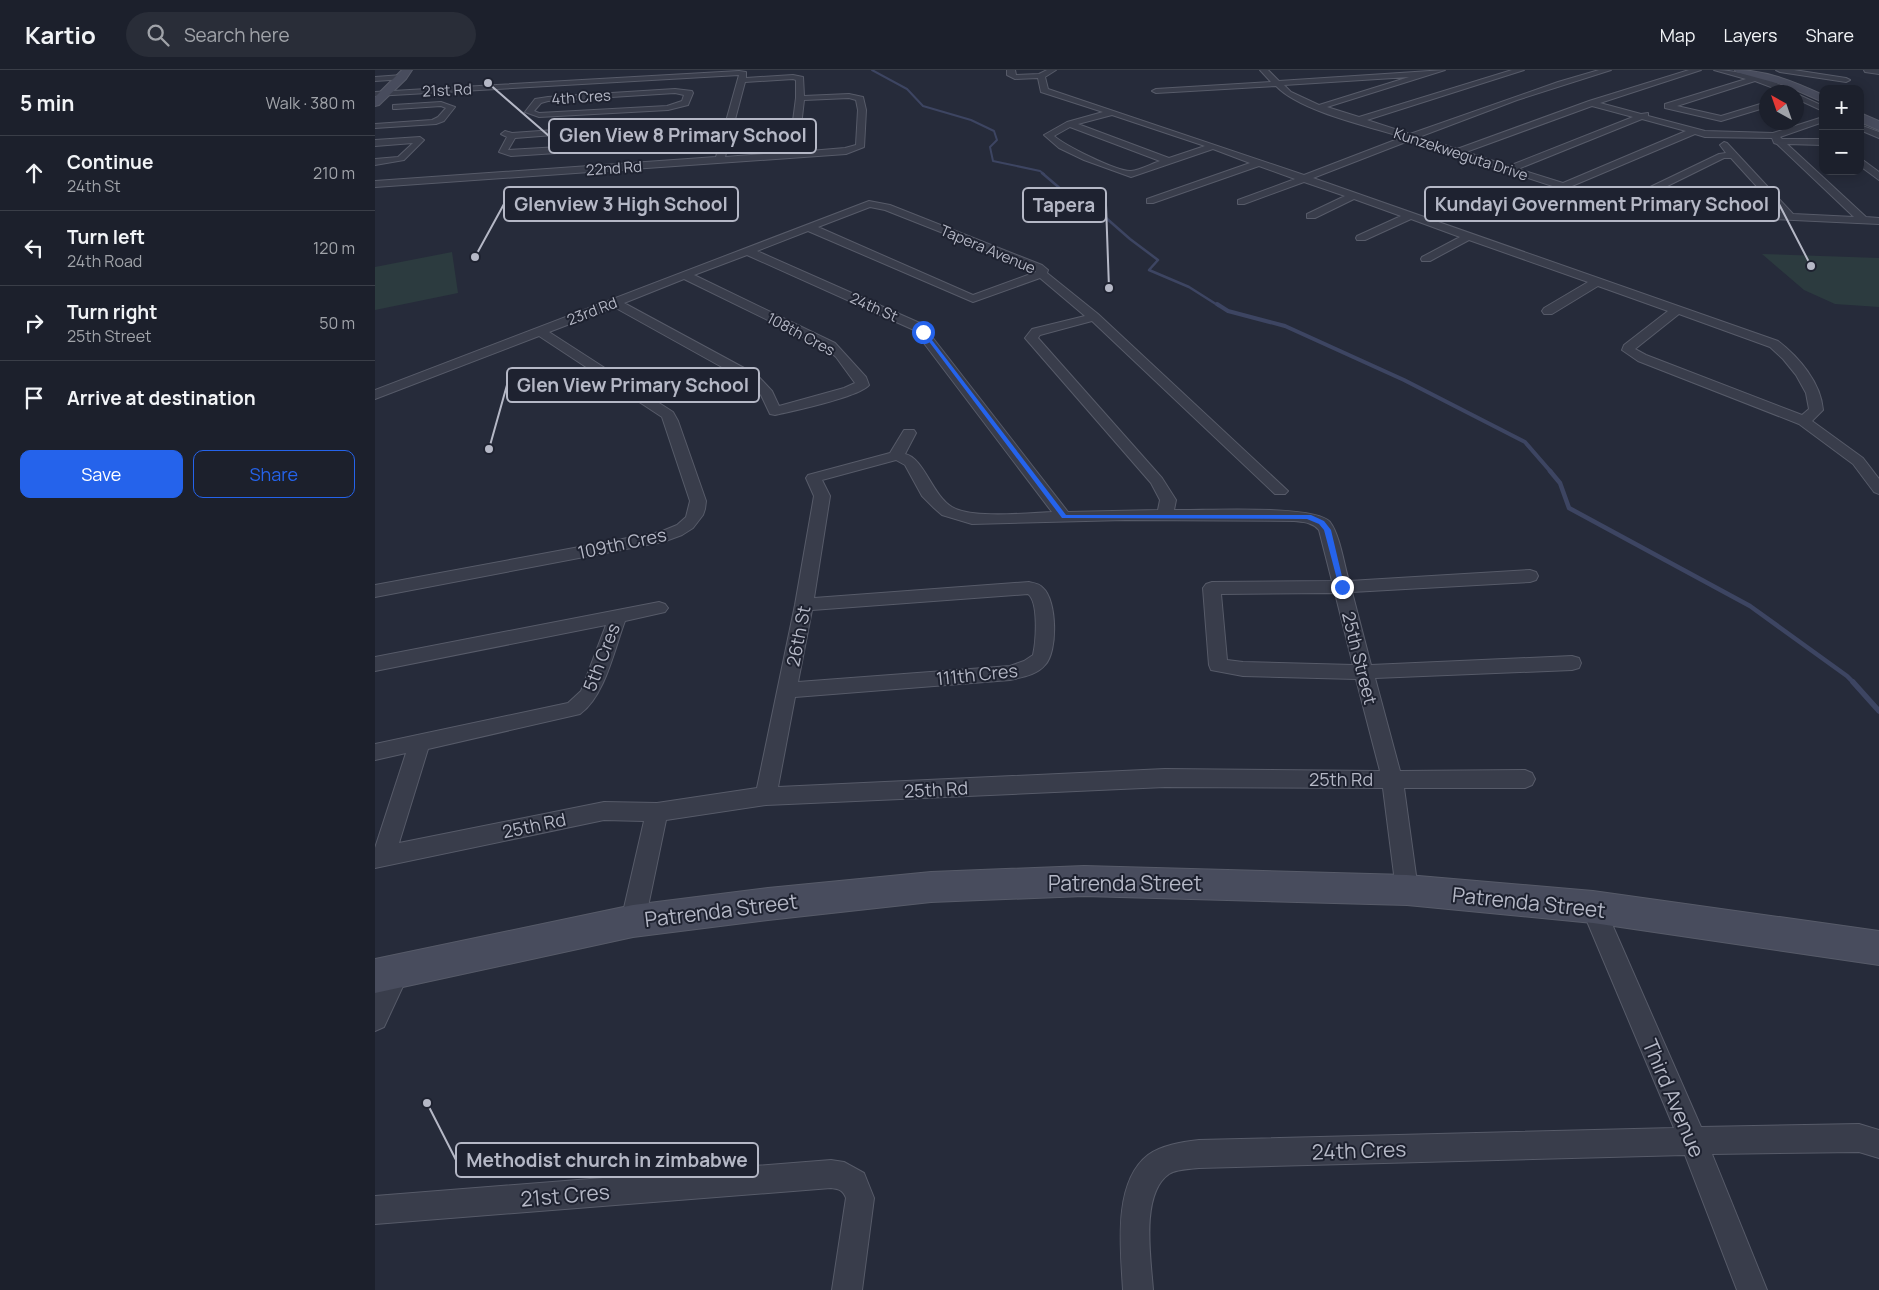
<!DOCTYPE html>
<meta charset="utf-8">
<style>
body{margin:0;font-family:Manrope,sans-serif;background:#292d38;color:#f1f3f6}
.controls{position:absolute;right:15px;top:15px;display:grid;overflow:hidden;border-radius:10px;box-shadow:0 2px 12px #0003}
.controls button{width:45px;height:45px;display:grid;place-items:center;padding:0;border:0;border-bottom:1px solid #3a3e48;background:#1c202c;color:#f1f3f6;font:25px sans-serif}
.compass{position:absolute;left:1384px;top:15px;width:45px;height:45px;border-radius:50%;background:#1c202c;box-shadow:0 2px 12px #0003;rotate:320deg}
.stop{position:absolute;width:15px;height:15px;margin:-11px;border:4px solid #2563eb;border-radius:50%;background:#fff}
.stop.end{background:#2563eb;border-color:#fff;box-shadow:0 1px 5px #0008}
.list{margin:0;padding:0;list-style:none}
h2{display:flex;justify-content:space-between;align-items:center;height:65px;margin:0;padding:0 20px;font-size:21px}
h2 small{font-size:16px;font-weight:400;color:#a0a3a9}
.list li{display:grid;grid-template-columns:32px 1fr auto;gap:15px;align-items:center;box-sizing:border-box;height:75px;padding:0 20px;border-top:1px solid #3a3e48}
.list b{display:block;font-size:19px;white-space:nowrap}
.list p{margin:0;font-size:16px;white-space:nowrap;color:#a0a3a9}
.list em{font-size:16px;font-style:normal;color:#a0a3a9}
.actions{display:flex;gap:10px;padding:15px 20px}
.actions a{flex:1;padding:11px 0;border:1px solid #2563eb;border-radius:10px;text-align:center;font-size:18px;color:#2563eb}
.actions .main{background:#2563eb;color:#fff}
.icon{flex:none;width:28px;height:28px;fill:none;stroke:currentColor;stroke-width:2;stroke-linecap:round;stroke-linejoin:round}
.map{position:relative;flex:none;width:1504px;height:1220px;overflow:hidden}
header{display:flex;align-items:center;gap:30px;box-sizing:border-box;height:70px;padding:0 25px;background:#1c202c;border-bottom:1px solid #3a3e48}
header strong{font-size:24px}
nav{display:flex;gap:28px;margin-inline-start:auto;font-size:18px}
.search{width:350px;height:45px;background:#292d38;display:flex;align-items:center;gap:12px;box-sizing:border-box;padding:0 18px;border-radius:28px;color:#a0a3a9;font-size:19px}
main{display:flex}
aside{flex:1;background:#1c202c}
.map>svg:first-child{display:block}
.green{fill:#2c3b3f}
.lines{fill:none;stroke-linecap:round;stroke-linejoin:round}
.stream-far4{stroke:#3d4562;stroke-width:2}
.stream-far3{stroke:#3d4562;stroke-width:2.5}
.stream-far2{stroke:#3d4562;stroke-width:4}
.stream-far1{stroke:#3d4562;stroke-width:4.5}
.stream{stroke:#3d4562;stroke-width:5.5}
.street-casing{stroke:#575b69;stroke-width:2}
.secondary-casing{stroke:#575b69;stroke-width:2}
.street{fill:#393d4b;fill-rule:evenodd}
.secondary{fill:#484c5d;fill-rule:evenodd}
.route{fill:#2563eb}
.labels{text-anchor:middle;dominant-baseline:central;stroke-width:4;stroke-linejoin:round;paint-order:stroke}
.far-street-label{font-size:15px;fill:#b5b8c6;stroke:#1e2230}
.street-label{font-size:18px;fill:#b5b8c6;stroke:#1e2230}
.near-street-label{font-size:21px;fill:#b5b8c6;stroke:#1e2230}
.leader{fill:none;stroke:#b5b8c6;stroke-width:2}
.callout-dot{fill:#b5b8c6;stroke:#1e2230;stroke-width:2}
.callout{fill:#1e2230;stroke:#b5b8c6;stroke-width:2}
.callout-label{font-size:19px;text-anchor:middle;font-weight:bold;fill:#b5b8c6}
</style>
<header>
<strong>Kartio</strong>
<div class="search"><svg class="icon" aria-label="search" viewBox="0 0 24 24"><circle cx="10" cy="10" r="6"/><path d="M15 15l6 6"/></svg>Search here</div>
<nav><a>Map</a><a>Layers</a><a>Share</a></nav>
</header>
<main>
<aside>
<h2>5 min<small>Walk · 380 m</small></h2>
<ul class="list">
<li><svg class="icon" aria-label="ahead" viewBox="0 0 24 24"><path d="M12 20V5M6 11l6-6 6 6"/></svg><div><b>Continue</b><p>24th St</p></div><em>210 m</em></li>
<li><svg class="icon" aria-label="left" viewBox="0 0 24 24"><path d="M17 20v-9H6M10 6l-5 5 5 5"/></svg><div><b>Turn left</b><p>24th Road</p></div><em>120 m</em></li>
<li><svg class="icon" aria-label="right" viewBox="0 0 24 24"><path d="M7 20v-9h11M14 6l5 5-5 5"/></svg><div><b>Turn right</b><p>25th Street</p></div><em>50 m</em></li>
<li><svg class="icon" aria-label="arrive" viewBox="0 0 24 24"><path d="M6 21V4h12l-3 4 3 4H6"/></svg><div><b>Arrive at destination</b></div></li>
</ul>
<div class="actions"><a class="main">Save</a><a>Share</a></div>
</aside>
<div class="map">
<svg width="1504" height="1220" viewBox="0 0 1504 1220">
<rect width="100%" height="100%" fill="#262b3a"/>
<g class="green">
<path d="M77,182L83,223L0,240V197Z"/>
<path d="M1387,184L1504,188V237L1460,234L1429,220Z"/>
</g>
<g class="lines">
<path class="stream-far4" d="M497,0L532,19L548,36L596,50L619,61L622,70L615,77L618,91L665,101L669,104"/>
<path class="stream-far3" d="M667,103L701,132L722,140L755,169L783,190L774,200L814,217L844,236"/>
<path class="stream-far2" d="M842,234L853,241L910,256L1029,310L1150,372L1176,402"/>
<path class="stream-far1" d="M1175,401L1185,413L1194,438L1375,536L1472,606L1479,613"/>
<path class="stream" d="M1478,612L1504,641"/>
<defs>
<g id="street">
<path d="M632,0H640L641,5L664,4L672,0H681L670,7L673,19L929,105L1028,67C992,56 925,41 901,16L781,23L777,21L781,19L896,12L885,0H893L904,11L1070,0L952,37L984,47L1137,0H1149L992,50L1035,64L1183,12L1224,0H1236L1142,30L1044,67L1082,79L1214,31L1314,0H1326L1225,33L1266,44L1273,43V46L1330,61L1398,63L1448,47V52L1405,67L1407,69H1448V75L1412,74L1491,147L1504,148V154L1289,144L1245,138L1036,70L938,108L1403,271C1424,287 1446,313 1448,340L1437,351L1488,388L1504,409V424L1499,422L1478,394L1424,354L1263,291L1247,280L1249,275L1293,241L1223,216L1177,244H1169L1167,241L1169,238L1213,212L1094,170L1055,191H1047L1046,189L1047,187L1085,167L1036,149L990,170H982L981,168L982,166L1026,146L979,129L940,148H932V144L970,126L929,112L869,134H863V130L920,109L884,96L778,133H772V129L875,93L838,79L756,107L709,90L684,78L669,65L692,52L728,42L666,22L663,8L640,9L632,5ZM1034,7L944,35L916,22L909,15ZM1217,36L1258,47L1134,96L1091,82ZM737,45L830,76L794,88L703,54ZM1267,49L1311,61L1188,113L1143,99ZM695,57L785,91C776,94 765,100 756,101C742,102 689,75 679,66ZM1320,64L1330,67L1397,68L1399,73L1402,74L1479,147L1418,144L1352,73L1349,72L1345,75L1351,83L1344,84L1244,132L1197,116ZM1349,88H1356L1406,143L1289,138L1256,134ZM1304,244L1395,277L1408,289L1421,305L1431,323L1434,339L1427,345L1271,285L1260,279Z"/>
<path d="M1339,0C1360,0 1402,9 1418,22H1409L1380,11L1302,36L1346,46L1392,32V37L1346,51L1290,38V34L1371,9Z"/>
<path d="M1401,0H1419L1471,8L1475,10L1471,12L1405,2Z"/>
<path d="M1489,0H1504V4L1490,2Z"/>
<path d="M364,1L371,2V8L418,5L428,7L429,26L474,24L488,27L491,40L489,77L471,84L0,117V111L341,87L364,5L0,26V22ZM418,9L421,10V28L414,82L350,87L370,12ZM474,28L481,30L483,40L481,75L470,78L423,82L429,30Z"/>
<path d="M27,5L31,7L30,9L0,11V7Z"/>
<path d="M300,19L317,21L318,23L313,35L293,40L164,47L150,42L160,29L173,27ZM300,23L309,25L307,31L292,36L164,43L159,41L166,33L173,31Z"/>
<path d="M1422,24L1448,36V41L1422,29Z"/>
<path d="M66,32L80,37L69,51L61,54L0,58V54L57,50L63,47L71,38L66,36L21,39H18V35Z"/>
<path d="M294,52L306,56L300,71L288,76L136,86L124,82L132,67L126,64L130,61L137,63ZM294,56L297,57L293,67L286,71L133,80L140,68Z"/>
<path d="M1485,55L1504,62V68L1485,60Z"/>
<path d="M45,67L49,70L29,90L0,95V89L23,87L38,73L0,76V70Z"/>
<path d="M1485,88L1504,102V110L1485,96Z"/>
<path d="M494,131L515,135L667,195L673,200L672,203L723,244L913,421L910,424H900L717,251L665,265L663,268L787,408L801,430L799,440C826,441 940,434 955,452C965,465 969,495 974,511L1155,500L1161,502L1163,506L1161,510L1155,512L977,522L996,595L1197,586L1204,588L1206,593L1204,598L1197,600L1000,608L1025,701L1150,700L1157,703L1160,709L1157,715L1150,718H1029L1043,820L1040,827L1032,830L1024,827L1021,820L1008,718L790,717L391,735L291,750L270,851L266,859L258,862L250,859L246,851L269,751L229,750L0,798V778L31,683L0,690V674L193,633L206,621L231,555L0,601V587L284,532L290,534L293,538L290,542L250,551C239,580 230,626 205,644L53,679L24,773L229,732L282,733L382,718L420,535L439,426L431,408L433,405L515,383L529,360H539L541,363L530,384C549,388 557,425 577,437C596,449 653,443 677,442L539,260L372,185L319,205L460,273L491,307L494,315C484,327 418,341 400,345L395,344L386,325L372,311L239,237L174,262L298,342L303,351L331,431L330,439L328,445L318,458L307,465L288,472L0,527V515L285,462L302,455L311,447L315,431L287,347L164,266L0,329V320ZM495,137L510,140L659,199L661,202L598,225L443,157ZM433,161L598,232L665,208L710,246L657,259L650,268L776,413L785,430L783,440L693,442L547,254L382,181ZM309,209L452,279L461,287L480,313L469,318L404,336L397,321L382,305L249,233ZM521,390L530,395L547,426L559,438L567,445L597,454L750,450L919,451C929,452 937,452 944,460L957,511L837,512L831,514L828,518L834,595L836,600L868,606L981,609L1005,701L790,699L403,717L420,627L635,610C647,607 662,605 670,595C683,582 682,530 668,518C665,514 659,513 654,512L439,528L455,426L447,410ZM960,523L978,595L868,592L852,590L846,524ZM653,524C664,532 661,572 658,585L649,591L635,596L423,612L437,540Z"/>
<path d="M1218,826L1226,829L1326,1057L1484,1054L1504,1060V1088L1484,1082L1337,1084L1392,1220H1362L1310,1085L824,1098C815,1099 802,1099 794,1104C765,1124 776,1190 778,1220H748C746,1181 737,1113 773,1085C787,1075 807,1072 824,1070L1299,1058L1206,837L1210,829Z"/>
<path d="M23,889L32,893L35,901L9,957L0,961V921L14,893Z"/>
<path d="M456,1090L469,1092L489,1103L499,1128L487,1220H457L471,1128C468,1120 464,1119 456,1118L0,1154V1126Z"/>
</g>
<g id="secondary">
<path d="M27,0H37L31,9L4,35L0,36V27Z"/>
<path d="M1360,0C1391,0 1420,12 1448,25V32L1412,16L1361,2Z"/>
<path d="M1485,43L1504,51V60L1485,52Z"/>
<path d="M709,796L1032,805L1218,821L1504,861V895L1218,853L1032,835L709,826L556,832L393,850L258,867L0,923V889L258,835L393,818L556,802Z"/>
</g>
</defs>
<use href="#street" class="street-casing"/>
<use href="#secondary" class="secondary-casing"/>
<use href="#street" class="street"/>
<use href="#secondary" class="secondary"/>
</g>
<path class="route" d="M546,261H550L691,445H936L949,451L956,460L970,519L964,517L949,460L944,454L932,449L687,448Z"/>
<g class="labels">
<g class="far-street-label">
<text transform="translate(72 20) rotate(-3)">21st Rd</text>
<text transform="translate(206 27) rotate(-4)">4th Cres</text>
<text transform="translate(1086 84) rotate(18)">Kunzekweguta Drive</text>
<text transform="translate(239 98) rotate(-4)">22nd Rd</text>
<text transform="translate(613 179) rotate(23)">Tapera Avenue</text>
<text transform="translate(499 237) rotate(24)">24th St</text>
<text transform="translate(217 241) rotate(-21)">23rd Rd</text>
<text transform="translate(426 264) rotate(28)">108th Cres</text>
</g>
<g class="street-label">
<text transform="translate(247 473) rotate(-12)">109th Cres</text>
<text transform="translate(423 566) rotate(-79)">26th St</text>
<text transform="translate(226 587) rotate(-69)">5th Cres</text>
<text transform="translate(985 588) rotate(76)">25th Street</text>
<text transform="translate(602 604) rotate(-6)">111th Cres</text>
<text x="966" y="709">25th Rd</text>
<text transform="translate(561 719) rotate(-3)">25th Rd</text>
<text transform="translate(159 755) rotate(-12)">25th Rd</text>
</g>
<g class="near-street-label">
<text x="750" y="813">Patrenda Street</text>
<text transform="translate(1154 832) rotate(6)">Patrenda Street</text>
<text transform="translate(346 840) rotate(-7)">Patrenda Street</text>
<text transform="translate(1299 1028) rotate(67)">Third Avenue</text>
<text transform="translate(984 1080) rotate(-2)">24th Cres</text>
<text transform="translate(190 1125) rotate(-5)">21st Cres</text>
</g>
</g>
<path class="leader" d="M113 13L174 66M100 187L129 134M1436 196L1404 134M734 218L731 135M114 379L132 315M52 1033L81 1090"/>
<g class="callout-dot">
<circle cx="113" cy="13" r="5"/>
<circle cx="100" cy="187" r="5"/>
<circle cx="1436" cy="196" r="5"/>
<circle cx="734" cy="218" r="5"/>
<circle cx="114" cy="379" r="5"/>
<circle cx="52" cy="1033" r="5"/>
</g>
<g class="callout">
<rect x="174" y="49" width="267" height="34" rx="5"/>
<rect x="129" y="117" width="234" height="34" rx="5"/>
<rect x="1050" y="117" width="354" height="34" rx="5"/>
<rect x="648" y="118" width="83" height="34" rx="5"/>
<rect x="132" y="298" width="252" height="34" rx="5"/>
<rect x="81" y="1073" width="302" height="34" rx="5"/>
</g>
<g class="callout-label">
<text x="308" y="72">Glen View 8 Primary School</text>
<text x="246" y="141">Glenview 3 High School</text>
<text x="1227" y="141">Kundayi Government Primary School</text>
<text x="689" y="142">Tapera</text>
<text x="258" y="322">Glen View Primary School</text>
<text x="232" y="1097">Methodist church in zimbabwe</text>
</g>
</svg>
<div class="controls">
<button>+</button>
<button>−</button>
</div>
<svg class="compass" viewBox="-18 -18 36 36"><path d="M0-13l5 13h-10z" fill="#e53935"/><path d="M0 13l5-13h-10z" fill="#a0a3a9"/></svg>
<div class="stop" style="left:548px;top:262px"></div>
<div class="stop end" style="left:967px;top:517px"></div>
</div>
</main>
